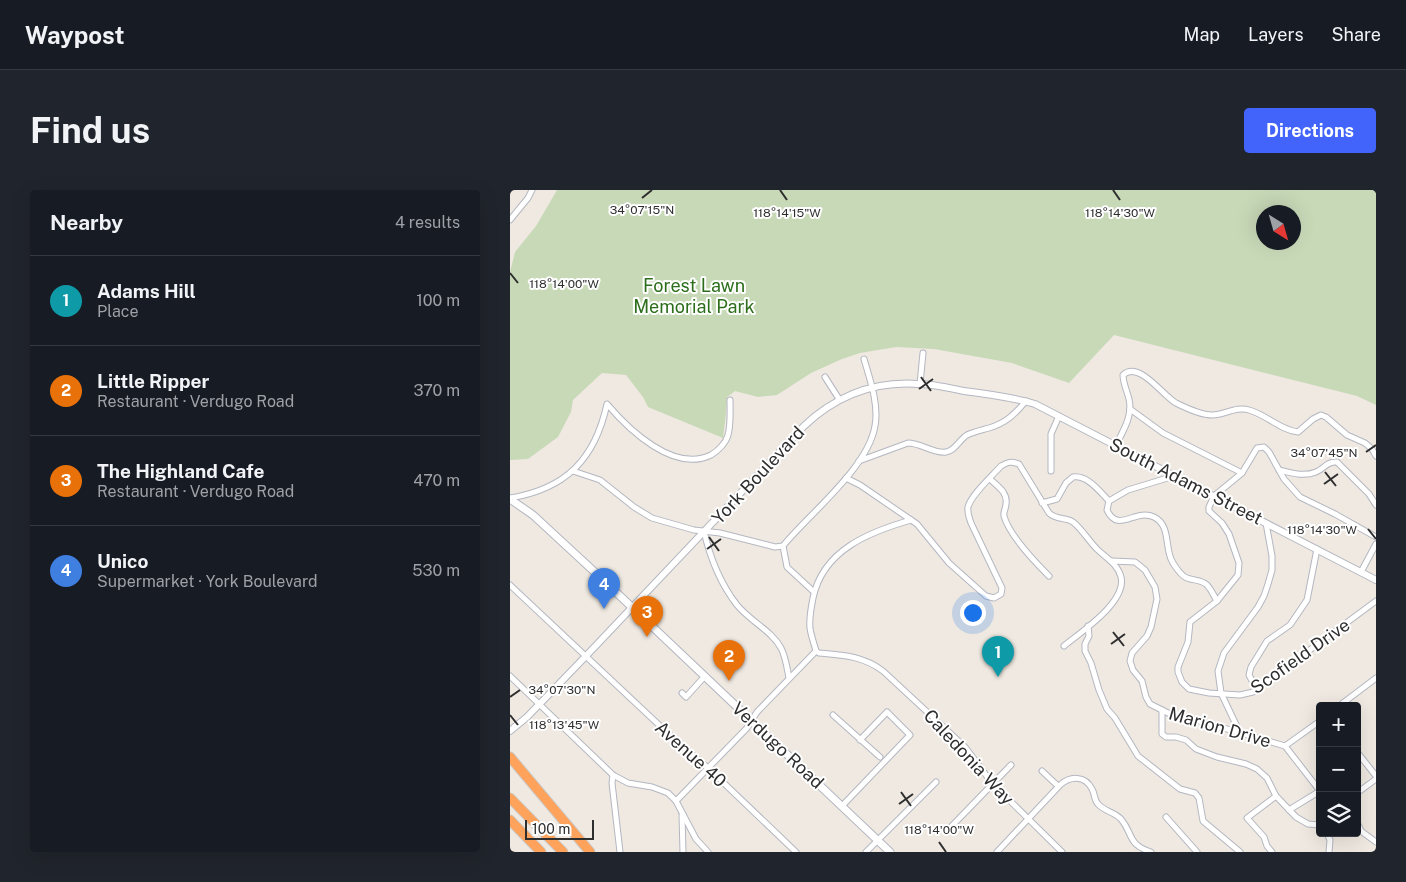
<!DOCTYPE html>
<meta charset="utf-8">
<style>
body{margin:0;font-family:"Public Sans",sans-serif;background:#20242c;color:#f1f3f6}
.controls{position:absolute;right:15px;bottom:15px;display:grid;overflow:hidden;border-radius:5px;box-shadow:0 5px 20px #0002}
.controls button{width:45px;height:45px;display:grid;place-items:center;padding:0;border:0;border-bottom:1px solid #363941;background:#171b24;color:#f1f3f6;font:25px sans-serif}
.compass{position:absolute;left:746px;top:15px;width:45px;height:45px;border-radius:50%;background:#171b24;box-shadow:0 5px 20px #0002;rotate:143deg}
.scale{position:absolute;left:15px;bottom:12px;width:69px;box-sizing:border-box;padding-left:5px;border:2px solid #2e2e2e;border-top:0;font-size:14px;line-height:18px;white-space:nowrap;color:#2e2e2e;-webkit-text-stroke:4px #fff;paint-order:stroke}
.you{position:absolute;left:462px;top:422px;width:18px;height:18px;margin:-12px;border:4px solid #fff;border-radius:50%;background:#1a73e8;box-shadow:0 0 0 8px #1a73e833}
.badge{display:grid;place-items:center;width:32px;height:32px;border-radius:50%;background:#4264fb;color:#fff;font-size:16px;font-weight:700}
.pin{position:absolute;translate:-50% -41px;filter:drop-shadow(0 1px 2px #0008)}
.pin::after{content:'';position:absolute;top:26px;width:18px;height:15px;background:inherit;clip-path:polygon(0 0,100% 0,50% 100%)}
.list{margin:0;padding:0;list-style:none}
h2{display:flex;justify-content:space-between;align-items:center;height:65px;margin:0;padding:0 20px;font-size:21px}
h2 small{font-size:16px;font-weight:400;color:#9ea1a6}
.list li{display:grid;grid-template-columns:32px 1fr auto;gap:15px;align-items:center;box-sizing:border-box;height:90px;padding:0 20px;border-top:1px solid #363941}
.list b{display:block;font-size:19px;white-space:nowrap}
.list p{margin:0;font-size:16px;white-space:nowrap;color:#9ea1a6}
.list em{font-size:16px;font-style:normal;color:#9ea1a6}
.icon{flex:none;width:28px;height:28px;fill:none;stroke:currentColor;stroke-width:2;stroke-linecap:round;stroke-linejoin:round}
.map{position:relative;flex:none;width:866px;height:662px;overflow:hidden;border-radius:5px}
header{display:flex;align-items:center;gap:30px;box-sizing:border-box;height:70px;padding:0 25px;background:#171b24;border-bottom:1px solid #363941}
header strong{font-size:24px}
nav{display:flex;gap:28px;margin-inline-start:auto;font-size:18px}
.intro{display:flex;align-items:center;justify-content:space-between;box-sizing:border-box;height:120px;padding:0 30px}
h1{margin:0;font-size:35px}
.button{padding:12px 22px;border-radius:5px;background:#4264fb;color:#fff;font-size:18px;font-weight:700}
main{display:flex;gap:30px;padding:0 30px}
aside{flex:1;background:#171b24;border-radius:5px;box-shadow:0 5px 20px #0002}
.map>svg:first-child{display:block}
.cemetery{fill:#c8d9b8;fill-rule:evenodd}
.lines{fill:none;stroke-linecap:round;stroke-linejoin:round}
.minor-casing{stroke:#b4b7c1;stroke-width:7}
.tertiary-casing{stroke:#b4b7c1;stroke-width:8}
.secondary-casing{stroke:#b4b7c1;stroke-width:9}
.motorway-casing{stroke:#c9c9c9;stroke-width:11}
.minor{stroke:#fff;stroke-width:5}
.tertiary{stroke:#fff;stroke-width:6}
.secondary{stroke:#fff;stroke-width:7}
.motorway{stroke:#ffa35c;stroke-width:9}
.ticks{fill:none;stroke:#2e2e2e;stroke-width:2}
.labels{text-anchor:middle;dominant-baseline:central;stroke-width:4;stroke-linejoin:round;paint-order:stroke}
.park-label{font-size:18px;fill:#2c6e1b;stroke:#fff}
.street-label{font-size:18px;fill:#2e2e2e;stroke:#fff}
.ticks-label{font-size:12px;text-anchor:middle;fill:#2e2e2e;stroke:#fff;stroke-width:4;stroke-linejoin:round;paint-order:stroke}
</style>
<header>
<strong>Waypost</strong>
<nav><a>Map</a><a>Layers</a><a>Share</a></nav>
</header>
<div class="intro"><h1>Find us</h1><a class="button">Directions</a></div>
<main>
<aside>
<h2>Nearby<small>4 results</small></h2>
<ul class="list">
<li><span class="badge" style="background:#0f9aa8">1</span><div><b>Adams Hill</b><p>Place</p></div><em>100 m</em></li>
<li><span class="badge" style="background:#e8710a">2</span><div><b>Little Ripper</b><p>Restaurant · Verdugo Road</p></div><em>370 m</em></li>
<li><span class="badge" style="background:#e8710a">3</span><div><b>The Highland Cafe</b><p>Restaurant · Verdugo Road</p></div><em>470 m</em></li>
<li><span class="badge" style="background:#3f7fe0">4</span><div><b>Unico</b><p>Supermarket · York Boulevard</p></div><em>530 m</em></li>
</ul>
</aside>
<div class="map">
<svg width="866" height="662" viewBox="0 0 866 662">
<rect width="100%" height="100%" fill="#efe9e1"/>
<path class="cemetery" d="M47,0H866V215L847,206L604,145L559,193L502,173L424,159L386,157L350,163L332,169L301,183L267,205L248,207L225,201L217,207L216,223L213,248L138,217L133,207L116,185L92,183L63,210L61,222L48,247L18,269L0,270V82L5,62L26,36ZM754,22H784V52H754Z"/>
<g class="lines">
<defs>
<g id="minor">
<path d="M0,30L18,8L22,0"/>
<path d="M315,187L329,209"/>
<path d="M410,194L413,163"/>
<path d="M620,219L653,243L732,283"/>
<path d="M606,255C613,241 623,226 619,209C617,201 613,193 613,185C629,170 653,206 666,213C676,218 691,225 702,225C715,225 726,216 739,220C757,225 770,240 788,242L803,229L811,225L816,227L837,245L855,253L862,259L866,266"/>
<path d="M349,271L398,253C411,253 424,264 436,262C445,261 449,250 457,245C463,242 472,240 479,238C496,233 505,224 516,211"/>
<path d="M769,280C781,283 794,287 806,282C814,279 817,271 827,272L859,304L866,315"/>
<path d="M63,281L90,290L124,317L142,328L184,340L210,343L265,357L273,356"/>
<path d="M541,281V244L549,226"/>
<path d="M336,288L350,295L407,334L439,373L476,406L484,408L491,404L492,398L461,333C459,327 457,323 458,317C461,305 482,286 491,276C498,272 501,271 509,274L539,323C546,330 556,327 563,332C573,340 580,353 589,361C598,369 608,375 611,387C617,412 571,442 554,456"/>
<path d="M480,289C487,296 498,302 496,314C496,318 493,322 494,326C499,345 525,372 539,386"/>
<path d="M0,308C56,299 85,269 97,214C119,240 164,283 201,265C208,261 216,253 218,245C221,234 220,221 220,210"/>
<path d="M599,311L597,320C608,344 625,318 644,327C660,335 655,355 661,369C663,374 670,384 675,387C682,391 691,389 697,395C701,399 704,406 707,411"/>
<path d="M532,313L547,309L556,293L563,287C578,285 590,302 599,311L618,300L664,286"/>
<path d="M194,341C200,368 210,393 227,415C240,431 262,441 271,458C276,468 277,478 279,488"/>
<path d="M866,347L825,324L790,307L774,289L759,262L754,257L747,258L732,283L704,306L699,317V321L712,333L719,344L729,373L728,385L707,411L680,432L678,452L668,477V482L672,492L679,499L699,503L730,505L743,502L866,411"/>
<path d="M602,371L625,372L635,380L645,397L647,409L641,437L637,446L622,463L620,471L623,480L632,491L636,507L640,514L664,526L686,530L775,556L810,601"/>
<path d="M851,382L866,354"/>
<path d="M0,395L164,549L198,578L286,662"/>
<path d="M304,402L277,377L273,356C299,324 358,278 365,236C369,214 360,190 354,169"/>
<path d="M578,436L579,446L575,454V461L581,473L589,500L597,519L605,528L628,566L670,599L685,603L689,608L693,631L730,662"/>
<path d="M306,461L309,463C333,465 353,466 373,481L455,557L482,593L552,662"/>
<path d="M0,486L103,585L118,593L142,597L158,603L166,611L186,649L198,662"/>
<path d="M747,500L739,485L741,477L757,451L780,435L797,410L807,359"/>
<path d="M172,503L176,507L195,486"/>
<path d="M829,516L866,488"/>
<path d="M652,520V544L656,547H666L676,550L686,559L707,567L736,574L747,579L757,588L766,606L786,627L798,634L810,635"/>
<path d="M323,525L370,567"/>
<path d="M730,543L711,503L708,481L714,463L748,417L754,406L758,394L762,380V366L756,333"/>
<path d="M775,556L810,531"/>
<path d="M847,562L866,586"/>
<path d="M532,581L548,596"/>
<path d="M103,585L102,593L110,662"/>
<path d="M847,603L866,589"/>
<path d="M166,611L237,538L247,522L306,461C304,453 301,446 300,438C299,428 301,418 303,408C313,360 359,342 401,330"/>
<path d="M332,616L400,545L377,522L350,550"/>
<path d="M779,620L810,601"/>
<path d="M172,625L173,662"/>
<path d="M656,627L687,662"/>
<path d="M847,632L851,641L866,652"/>
<path d="M437,641L501,575"/>
<path d="M817,643L820,650L819,662"/>
<path d="M356,662L426,592"/>
<path d="M487,662L550,595C560,586 575,585 582,599C585,604 584,610 588,614C594,621 604,622 611,629C624,645 617,654 641,662"/>
<path d="M762,662L757,656L754,647L737,628L766,606"/>
</g>
<path id="tertiary" d="M0,541L17,527L76,466L294,236C326,206 364,191 408,194C423,194 439,198 454,201C478,204 502,207 525,214L866,390"/>
<path id="secondary" d="M0,309L23,325L89,386L380,662"/>
<g id="motorway">
<path d="M0,567L80,662"/>
<path d="M0,608L53,662"/>
<path d="M0,630L31,662"/>
</g>
</defs>
<use href="#minor" class="minor-casing"/>
<use href="#tertiary" class="tertiary-casing"/>
<use href="#secondary" class="secondary-casing"/>
<use href="#motorway" class="motorway-casing"/>
<use href="#minor" class="minor"/>
<use href="#tertiary" class="tertiary"/>
<use href="#secondary" class="secondary"/>
<use href="#motorway" class="motorway"/>
</g>
<path class="ticks" d="M270,0L277,10M603,0L610,10M132,8L142,0M0,83L8,93M411,187L421,201M409,199L423,189M856,262L866,255M815,282L826,296M814,294L828,284M858,339L866,349M199,347L209,361M197,359L211,349M603,442L614,456M601,454L615,444M0,507L10,500M0,525L8,535M391,602L401,616M389,614L403,604M429,652L436,662"/>
<g class="labels">
<g class="park-label">
<text x="184" y="95">Forest Lawn<tspan x="184" dy="21">Memorial Park</tspan></text>
</g>
<g class="street-label">
<text transform="translate(248 285) rotate(-47)">York Boulevard</text>
<text transform="translate(676 291) rotate(27)">South Adams Street</text>
<text transform="translate(790 466) rotate(-35)">Scofield Drive</text>
<text transform="translate(710 537) rotate(16)">Marion Drive</text>
<text transform="translate(268 555) rotate(43)">Verdugo Road</text>
<text transform="translate(181 564) rotate(42)">Avenue 40</text>
<text transform="translate(459 567) rotate(47)">Caledonia Way</text>
</g>
</g>
<g class="ticks-label">
<text x="132" y="24">34°07'15"N</text>
<text x="277" y="27">118°14'15"W</text>
<text x="610" y="27">118°14'30"W</text>
<text x="54" y="98">118°14'00"W</text>
<text x="814" y="267">34°07'45"N</text>
<text x="812" y="344">118°14'30"W</text>
<text x="52" y="504">34°07'30"N</text>
<text x="54" y="539">118°13'45"W</text>
<text x="429" y="644">118°14'00"W</text>
</g>
</svg>
<div class="controls">
<button>+</button>
<button>−</button>
<button><svg class="icon" aria-label="layers" viewBox="0 0 24 24"><path d="M12 4l9 5-9 5-9-5zM3 14l9 5 9-5"/></svg></button>
</div>
<svg class="compass" viewBox="-18 -18 36 36"><path d="M0-13l5 13h-10z" fill="#e53935"/><path d="M0 13l5-13h-10z" fill="#9ea1a6"/></svg>
<div class="scale">100 m</div>
<div class="you"></div>
<div class="pin badge" style="left:488px;top:487px;background:#0f9aa8">1</div>
<div class="pin badge" style="left:219px;top:491px;background:#e8710a">2</div>
<div class="pin badge" style="left:137px;top:447px;background:#e8710a">3</div>
<div class="pin badge" style="left:94px;top:419px;background:#3f7fe0">4</div>
</div>
</main>
